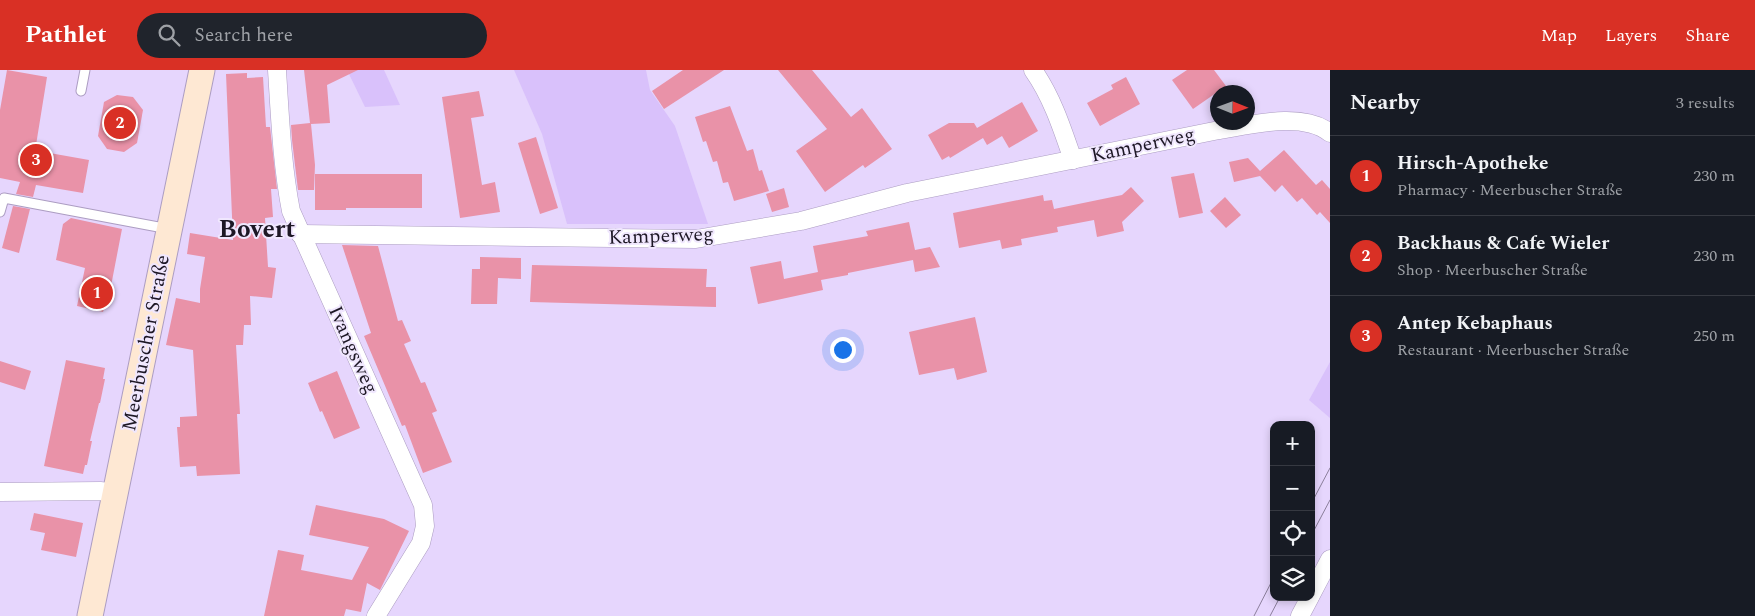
<!DOCTYPE html>
<meta charset="utf-8">
<style>
body{margin:0;font-family:Spectral,serif;background:#20242c;color:#f1f3f6}
.controls{position:absolute;right:15px;bottom:15px;display:grid;overflow:hidden;border-radius:10px;box-shadow:0 2px 8px #0003}
.controls button{width:45px;height:45px;display:grid;place-items:center;padding:0;border:0;border-bottom:1px solid #363941;background:#171b24;color:#f1f3f6;font:25px sans-serif}
.compass{position:absolute;left:1210px;top:15px;width:45px;height:45px;border-radius:50%;background:#171b24;box-shadow:0 2px 8px #0003;rotate:91deg}
.you{position:absolute;left:842px;top:279px;width:18px;height:18px;margin:-12px;border:4px solid #fff;border-radius:50%;background:#1a73e8;box-shadow:0 0 0 8px #1a73e833}
.badge{display:grid;place-items:center;width:32px;height:32px;border-radius:50%;background:#d93025;color:#fff;font-size:16px;font-weight:700}
.pin{position:absolute;translate:-50% -50%;border:2px solid #fff;box-shadow:0 1px 5px #0006}
.list{margin:0;padding:0;list-style:none}
h2{display:flex;justify-content:space-between;align-items:center;height:65px;margin:0;padding:0 20px;font-size:21px}
h2 small{font-size:16px;font-weight:400;color:#9ea1a6}
.list li{display:grid;grid-template-columns:32px 1fr auto;gap:15px;align-items:center;box-sizing:border-box;height:80px;padding:0 20px;border-top:1px solid #363941}
.list b{display:block;font-size:19px;white-space:nowrap}
.list p{margin:0;font-size:16px;white-space:nowrap;color:#9ea1a6}
.list em{font-size:16px;font-style:normal;color:#9ea1a6}
.icon{flex:none;width:28px;height:28px;fill:none;stroke:currentColor;stroke-width:2;stroke-linecap:round;stroke-linejoin:round}
.map{position:relative;flex:none;width:1330px;height:546px;overflow:hidden}
header{display:flex;align-items:center;gap:30px;box-sizing:border-box;height:70px;padding:0 25px;background:#d93025;color:#fff}
header strong{font-size:24px}
nav{display:flex;gap:28px;margin-inline-start:auto;font-size:18px}
.search{width:350px;height:45px;background:#20242c;display:flex;align-items:center;gap:12px;box-sizing:border-box;padding:0 18px;border-radius:28px;color:#9ea1a6;font-size:19px}
main{display:flex}
aside{flex:1;background:#171b24}
.map>svg:first-child{display:block}
.green{fill:#d9c1fb}
.building{fill:#e992a8}
.lines{fill:none;stroke-linecap:round;stroke-linejoin:round}
.service-casing{stroke:#ac9dc2;stroke-width:11}
.minor-casing{stroke:#ac9dc2;stroke-width:19}
.secondary-casing{stroke:#ac9dc2;stroke-width:27}
.service{stroke:#fff;stroke-width:9}
.minor{stroke:#fff;stroke-width:18}
.secondary{stroke:#fee8d3;stroke-width:25}
.tram{stroke:#8b7f9b;stroke-width:1}
.labels{text-anchor:middle;dominant-baseline:central;stroke-width:4;stroke-linejoin:round;paint-order:stroke}
.street-label{font-size:20px;fill:#1d1725;stroke:#f0e7fe}
.district-label{font-size:25px;font-weight:bold;fill:#1d1725;stroke:#f0e7fe}
</style>
<header>
<strong>Pathlet</strong>
<div class="search"><svg class="icon" aria-label="search" viewBox="0 0 24 24"><circle cx="10" cy="10" r="6"/><path d="M15 15l6 6"/></svg>Search here</div>
<nav><a>Map</a><a>Layers</a><a>Share</a></nav>
</header>
<main>
<div class="map">
<svg width="1330" height="546" viewBox="0 0 1330 546">
<rect width="100%" height="100%" fill="#e6d6fd"/>
<g class="green">
<path d="M347,0H384L400,35L365,37Z"/>
<path d="M514,0H646L650,20L675,56L708,154H567L542,64Z"/>
<path d="M1330,292V348L1309,330Z"/>
</g>
<g class="building">
<path d="M7,0L47,7L36,75L45,78L44,82L89,90L83,123L36,115L33,127L16,124L20,112L0,108V40Z"/>
<path d="M304,0H358L327,15L330,53L311,54L315,95L314,120H298L292,70L291,55L310,53Z"/>
<path d="M683,0H724L664,39L652,21Z"/>
<path d="M778,0H812L851,47L862,38L892,79L865,98L863,95L825,122L796,81L827,59Z"/>
<path d="M1187,0H1214L1226,16L1193,39L1172,10Z"/>
<path d="M247,3V8L263,7L266,57H270L277,119H271L273,147L265,148L268,197L276,198L272,228L250,226L251,255H244L243,275H236L240,344H237L240,404L197,406L196,396L180,397L177,357H180V347L197,346L193,280L166,275L176,228L200,233V219L205,187L187,184L190,163L233,170L226,4Z"/>
<path d="M1126,7L1140,34L1100,56L1087,33L1113,19L1111,15Z"/>
<path d="M479,21L484,46L471,48L482,115L495,112L500,142L460,148L442,27Z"/>
<path d="M117,25L133,27L143,40L137,73L124,82L107,79L98,66L104,32Z"/>
<path d="M1022,32L1038,61L1009,78L1002,66L987,75L983,68L950,88L949,86L942,90L928,65L949,53H974L977,58Z"/>
<path d="M730,36L747,81L753,79L759,101L762,100L769,121L734,131L728,112L723,113L717,91L713,92L706,71L703,72L695,47Z"/>
<path d="M536,67L558,138L540,144L518,73Z"/>
<path d="M1284,80L1316,115L1322,110L1330,119V153L1320,142L1317,145L1302,128L1297,132L1282,115L1275,122L1260,106L1234,112L1229,92L1248,88L1260,101Z"/>
<path d="M1194,103L1203,143L1179,148L1171,107Z"/>
<path d="M315,104H422V138H346V140H315Z"/>
<path d="M1131,117L1144,131L1122,152L1124,161L1097,167L1094,150L1057,157L1058,162L1021,169L1022,175L1002,179L1000,170L959,178L953,143L1043,125L1044,131L1052,130L1054,139L1122,125Z"/>
<path d="M784,118L789,137L772,142L766,124Z"/>
<path d="M1225,127L1241,145L1226,158L1210,141Z"/>
<path d="M13,136L30,139L19,183L2,178Z"/>
<path d="M71,148L122,159L111,216L103,242L77,236L85,198L56,190L63,154Z"/>
<path d="M909,152L915,180L930,177L940,197L915,202L913,190L848,203V205L821,210L823,220L758,234L750,197L781,191L784,209L818,202L813,176L868,166L866,161Z"/>
<path d="M342,175L378,176L398,251L402,250L411,271L404,274L421,313L425,312L437,341L432,343L452,392L423,403L405,355L402,356L364,266L371,263Z"/>
<path d="M480,187L521,188V209L498,208L497,234H471L472,199H480Z"/>
<path d="M532,195L707,199L706,217H716V237L530,232Z"/>
<path d="M975,247L987,302L957,310L954,298L919,305L909,262Z"/>
<path d="M66,290L105,298L103,309H105L100,333H99L90,371H92L87,395H85L83,404L44,396Z"/>
<path d="M0,291L31,301L25,320L0,312Z"/>
<path d="M337,301L360,358L334,369L322,341L320,342L308,313Z"/>
<path d="M316,435L384,449L409,461L380,520L367,513L361,542L346,539L344,546H264L278,480L304,485L301,500L352,510L369,477L309,465Z"/>
<path d="M34,443L83,453L76,487L41,480L45,463L30,460Z"/>
</g>
<g class="lines">
<defs>
<g id="service">
<path d="M81,21L85,0"/>
<path d="M0,142L4,128L169,159"/>
</g>
<g id="minor">
<path d="M277,0C280,47 282,95 291,141L423,435L425,456L421,473L376,546"/>
<path d="M1033,0C1052,27 1062,58 1073,90"/>
<path d="M300,164L696,169L801,151L907,123L1219,60C1250,55 1303,41 1330,63"/>
<path d="M0,422L100,421L116,423"/>
<path d="M1311,525L1330,489"/>
<path d="M1300,546L1310,527"/>
</g>
<path id="secondary" d="M90,546L202,0"/>
</defs>
<use href="#service" class="service-casing"/>
<use href="#minor" class="minor-casing"/>
<use href="#secondary" class="secondary-casing"/>
<use href="#service" class="service"/>
<use href="#minor" class="minor"/>
<use href="#secondary" class="secondary"/>
<g class="tram">
<path d="M1311,434L1330,398"/>
<path d="M1311,466L1330,430"/>
<path d="M1254,546L1274,507"/>
<path d="M1270,546L1280,527"/>
</g>
</g>
<g class="labels">
<g class="street-label">
<text transform="translate(1143 75) rotate(-12)">Kamperweg</text>
<text transform="translate(661 166) rotate(-2)">Kamperweg</text>
<text transform="translate(146 273) rotate(-79)">Meerbuscher Straße</text>
<text transform="translate(353 280) rotate(66)">Ivangsweg</text>
</g>
<g class="district-label">
<text x="257" y="160">Bovert</text>
</g>
</g>
</svg>
<div class="controls">
<button>+</button>
<button>−</button>
<button><svg class="icon" aria-label="locate" viewBox="0 0 24 24"><circle cx="12" cy="12" r="6"/><path d="M12 2v4M12 18v4M2 12h4M18 12h4"/></svg></button>
<button><svg class="icon" aria-label="layers" viewBox="0 0 24 24"><path d="M12 4l9 5-9 5-9-5zM3 14l9 5 9-5"/></svg></button>
</div>
<svg class="compass" viewBox="-18 -18 36 36"><path d="M0-13l5 13h-10z" fill="#e53935"/><path d="M0 13l5-13h-10z" fill="#9ea1a6"/></svg>
<div class="you"></div>
<div class="pin badge" style="left:97px;top:223px">1</div>
<div class="pin badge" style="left:120px;top:53px">2</div>
<div class="pin badge" style="left:36px;top:90px">3</div>
</div>
<aside>
<h2>Nearby<small>3 results</small></h2>
<ul class="list">
<li><span class="badge">1</span><div><b>Hirsch-Apotheke</b><p>Pharmacy · Meerbuscher Straße</p></div><em>230 m</em></li>
<li><span class="badge">2</span><div><b>Backhaus &amp; Cafe Wieler</b><p>Shop · Meerbuscher Straße</p></div><em>230 m</em></li>
<li><span class="badge">3</span><div><b>Antep Kebaphaus</b><p>Restaurant · Meerbuscher Straße</p></div><em>250 m</em></li>
</ul>
</aside>
</main>
